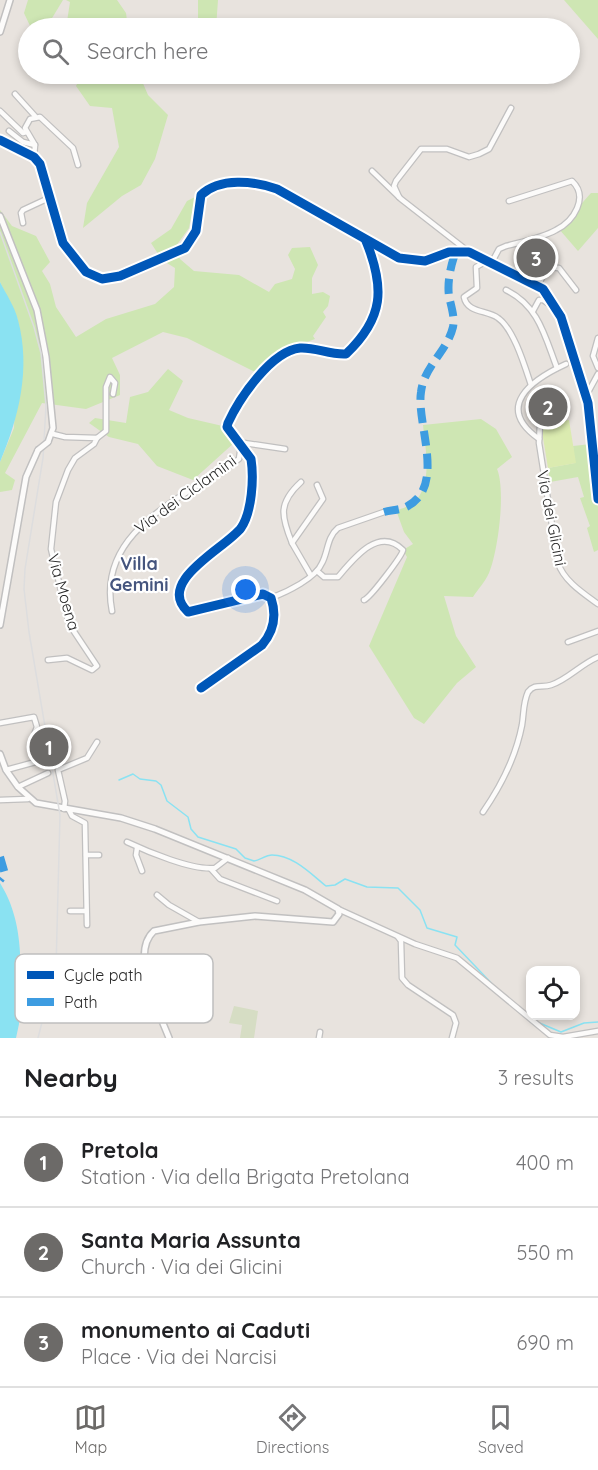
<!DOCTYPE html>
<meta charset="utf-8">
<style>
body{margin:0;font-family:Quicksand,sans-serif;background:#f2f2f2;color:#202124}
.controls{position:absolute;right:18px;bottom:18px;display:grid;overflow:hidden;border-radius:12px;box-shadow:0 3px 9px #0003}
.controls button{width:54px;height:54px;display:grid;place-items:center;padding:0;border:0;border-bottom:2px solid #e0e0e0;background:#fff;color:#202124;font:30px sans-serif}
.you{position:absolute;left:246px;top:590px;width:21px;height:21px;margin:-15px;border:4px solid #fff;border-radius:50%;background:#1a73e8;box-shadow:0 0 0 9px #1a73e833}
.badge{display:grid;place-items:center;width:39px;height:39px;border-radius:50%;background:#6c6a68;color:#fff;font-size:20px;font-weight:700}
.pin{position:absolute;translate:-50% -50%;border:3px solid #fff;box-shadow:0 2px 6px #0006}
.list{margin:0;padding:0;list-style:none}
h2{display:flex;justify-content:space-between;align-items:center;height:78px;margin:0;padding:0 24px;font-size:26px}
h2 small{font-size:20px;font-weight:400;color:#757577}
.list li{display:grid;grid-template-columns:39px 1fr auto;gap:18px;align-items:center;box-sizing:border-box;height:90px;padding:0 24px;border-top:2px solid #e0e0e0}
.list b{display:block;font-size:22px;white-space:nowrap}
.list p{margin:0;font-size:20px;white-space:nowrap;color:#757577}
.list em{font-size:20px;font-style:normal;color:#757577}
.icon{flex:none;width:33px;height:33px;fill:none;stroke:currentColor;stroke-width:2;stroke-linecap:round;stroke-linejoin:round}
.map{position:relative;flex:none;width:598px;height:1038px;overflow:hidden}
.search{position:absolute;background:#fff;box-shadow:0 3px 9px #0003;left:18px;right:18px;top:18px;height:66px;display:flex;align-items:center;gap:15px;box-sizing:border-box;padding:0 21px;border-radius:33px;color:#757577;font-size:22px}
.sheet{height:348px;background:#fff}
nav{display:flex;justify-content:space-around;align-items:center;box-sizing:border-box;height:84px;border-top:2px solid #e0e0e0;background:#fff;font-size:16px;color:#757577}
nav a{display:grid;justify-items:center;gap:3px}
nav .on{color:#6c6a68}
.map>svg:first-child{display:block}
.green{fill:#cee6b3}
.cemetery{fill:#d6ddc4}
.pitch{fill:#dbebb0}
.water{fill:#8ae2f2}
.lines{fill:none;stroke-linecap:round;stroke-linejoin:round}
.stream{stroke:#8ae2f2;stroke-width:1.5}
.minor-casing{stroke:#c1c0c0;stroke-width:7}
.tertiary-casing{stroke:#c1c0c0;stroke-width:8}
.minor{stroke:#fcfbfa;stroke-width:4.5}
.tertiary{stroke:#fcfbfa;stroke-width:5}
.rail{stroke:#ddddde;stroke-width:1.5}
.tertiary-bridge-casing{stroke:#c1c0c0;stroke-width:8;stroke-linecap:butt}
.tertiary-bridge{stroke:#fcfbfa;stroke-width:5}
.quiet{stroke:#3d9ce1;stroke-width:8;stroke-dasharray:15 8;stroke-linecap:butt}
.cycleway-casing{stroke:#fff;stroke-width:13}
.cycleway{stroke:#0057b8;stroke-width:9}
.labels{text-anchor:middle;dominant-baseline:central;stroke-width:4.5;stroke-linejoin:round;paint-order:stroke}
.street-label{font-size:16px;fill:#292929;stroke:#fff}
.neighbourhood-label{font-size:18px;font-weight:bold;fill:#45557e;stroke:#fff}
.key{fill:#fff;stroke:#bfbfbf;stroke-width:1.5}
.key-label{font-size:16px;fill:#292929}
</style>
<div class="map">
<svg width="598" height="1038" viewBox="0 0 598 1038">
<rect width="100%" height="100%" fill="#e8e3de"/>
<g class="green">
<path d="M28,0H63L46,28H31L24,13Z"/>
<path d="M66,0H117L126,13L128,28H66L70,2Z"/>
<path d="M198,0H218L216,28H189L198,22Z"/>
<path d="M564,0H598V39Z"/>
<path d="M82,74H139L148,95L168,115L155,159L141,185L122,196L83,228L87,203L119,147L112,108L90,106L76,86Z"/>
<path d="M591,193H598V228L578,251L559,229Z"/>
<path d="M195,197L189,228L176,246L180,259L194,271L239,275L269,292L275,284L292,279L295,269L288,255L292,248L310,247L318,265L312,278V294L323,292L330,296L328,306L323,312L326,317L313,336L315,339L291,348L257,373L187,338L163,332L112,358L120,375V395L86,409L42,403L5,473L15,480L12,490L0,492V462L14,428L18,320L0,282V210L12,226L36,236L50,262L42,271L50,284L56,307L76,337L106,319L155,304L174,287L175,268L162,260L151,243L171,229L187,201Z"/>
<path d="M168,369L183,381L169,410L188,418L227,427L235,442L193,480L157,466L138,444L109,437L89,423L95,418L126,423L130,397L148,392Z"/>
<path d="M481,419L496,429L512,457L497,469C506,490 498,552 489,573C485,582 478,589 473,597L444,596L456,636L476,667L457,683L424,724L414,718L369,646L407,557L403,550L413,544L404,532L396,510C437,503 426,454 423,425Z"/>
<path d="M591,444L598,499V550L594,552L587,528L590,526L580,498L584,497L578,477L550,482L548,468L575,463L573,446Z"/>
</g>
<path class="cemetery" d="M234,1006L258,1011L254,1038H240L242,1025L229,1023Z"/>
<path class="pitch" d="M569,420L576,463L548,468L541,425Z"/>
<g class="water">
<path d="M0,282C6,294 15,307 18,320C31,369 19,417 0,462Z"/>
<path d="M0,883C27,926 20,976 19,1024L16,1038H0Z"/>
</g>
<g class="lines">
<g class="stream">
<path d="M119,780L133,774L140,779L156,781L161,785L167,801L188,817L191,829L198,837L236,849L245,858L254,861C260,860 266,855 272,855C293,855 311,874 326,886L335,885L345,879L367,887L398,888L420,910L427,928L457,937L455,945L497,989"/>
<path d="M524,1011L530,1015"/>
<path d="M537,1022L561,1032L584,1023L598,1022"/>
</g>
<defs>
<g id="minor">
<path d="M15,94L35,116"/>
<path d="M0,111L23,133L26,132"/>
<path d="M9,131L23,142L35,145"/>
<path d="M34,157L35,145L25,128L30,119L40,117L73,148L78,165"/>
<path d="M372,171L401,199L469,252"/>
<path d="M399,197L394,186L396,181L421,149H447L469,157L479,154L489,149L511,108"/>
<path d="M23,223L21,213L23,210L51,197"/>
<path d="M487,261L476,267L477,288L464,297C467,313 487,310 498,318C514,329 525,367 531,385"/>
<path d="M492,262L499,249L506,246C521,242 542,238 556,230C574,221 589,197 572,181L509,201"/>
<path d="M546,267L559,268L576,290"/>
<path d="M521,276L531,260L541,261L546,271L538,285"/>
<path d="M506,290C539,306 545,337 557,368"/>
<path d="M533,311L539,300H543L552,306"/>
<path d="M598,338L593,356L598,368"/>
<path d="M586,396L598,374"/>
<path d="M543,418L540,424L539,443L558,563C564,581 583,593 598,604"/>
<path d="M97,438L106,431V387L110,377L115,383L113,394"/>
<path d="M539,439C494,407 531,380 566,364"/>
<path d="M238,442L285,449"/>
<path d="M292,543C281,516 278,503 301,482"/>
<path d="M317,571L324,577H338C354,558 379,526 403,550C402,556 370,598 364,600"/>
<path d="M310,574L292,543L323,499L317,485"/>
<path d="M271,598C287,592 316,578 322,563C328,552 327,537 338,528L384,512"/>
<path d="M112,611C96,529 185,498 239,459L241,445"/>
<path d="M568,642L598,631"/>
<path d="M48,660L67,658L92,670L97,666L69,624L51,549L56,502L68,470L75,458L94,444L97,438L65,437L53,434"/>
<path d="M201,688L262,645C274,631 277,616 271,598L263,594L188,612C155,581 226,548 241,528C252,512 254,478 251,459L227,427L228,423C239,399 271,351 300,348C315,347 330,355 346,354C384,318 385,288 366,241"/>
<path d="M0,723L34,717L37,727L35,732L39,761L6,770"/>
<path d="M18,787L48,773"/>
<path d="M0,800L28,799"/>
<path d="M64,809L65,801L58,770L87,758L97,742"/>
<path d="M69,810L72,816L85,823L87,925"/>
<path d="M483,812C501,786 516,756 522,725C524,713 523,703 528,692C535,683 542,688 551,685C567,680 581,664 598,657"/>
<path d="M127,842C146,851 193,871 215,868L228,858"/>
<path d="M137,848L136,855L142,871"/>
<path d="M86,855H99"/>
<path d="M211,869L220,879L277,901"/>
<path d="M157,895L169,905L199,922"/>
<path d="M338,909L415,944L457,958L550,1035L563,1037L598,1031"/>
<path d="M70,911H86"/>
<path d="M398,937L401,941L402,978L408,985L453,1015L456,1023L452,1038"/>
<path d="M319,1038L320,1032"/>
</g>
<g id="tertiary">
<path d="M0,32L10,0"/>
<path d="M0,140L34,157L40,164L63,243L86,272L102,279L120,276L185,248L196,231L201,195C220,177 254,181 277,189L399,258L425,261L449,252H469L543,289L561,317L588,403L598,499"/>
<path d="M0,216L37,310L46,357L53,428L48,442"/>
<path d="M0,625L26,477L38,450"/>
<path d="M0,754L6,770L18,787L36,803L121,818L155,829L305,890L338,909L339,914L333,922L255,916L199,922L154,931C129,953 159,1012 169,1038"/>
</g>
</defs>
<use href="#minor" class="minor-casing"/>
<use href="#tertiary" class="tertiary-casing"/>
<use href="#minor" class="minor"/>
<use href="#tertiary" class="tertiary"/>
<path class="rail" d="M0,232L34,327L41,353L46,406L43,458L25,569L24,589L29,632L60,815L56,968L38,1038"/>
<defs>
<path id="tertiary-bridge" d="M38,450L48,442"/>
</defs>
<use href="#tertiary-bridge" class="tertiary-bridge-casing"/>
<use href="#tertiary-bridge" class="tertiary-bridge"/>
<g class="quiet">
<path d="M384,512C391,510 400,510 406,507C447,487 416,424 421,392C424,366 447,352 453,327C455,317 451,306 449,296C447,282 451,264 456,251"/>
<path d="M0,857L5,874L0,880"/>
</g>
<defs>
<g id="cycleway">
<path d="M0,140L34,157L40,164L63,243L86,272L102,279L120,276L185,248L196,231L201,195C220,177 254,181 277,189L399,258L425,261L449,252H469L543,289L561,317L588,403L598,499"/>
<path d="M201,688L262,645C274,631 277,616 271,598L263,594L188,612C155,581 226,548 241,528C252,512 254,478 251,459L227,427L228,423C239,399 271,351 300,348C315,347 330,355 346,354C384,318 385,288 366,241"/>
</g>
</defs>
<use href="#cycleway" class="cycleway-casing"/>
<use href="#cycleway" class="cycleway"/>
</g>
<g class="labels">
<g class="street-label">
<text transform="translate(185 494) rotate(-36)">Via dei Ciclamini</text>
<text transform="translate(552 518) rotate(79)">Via dei Glicini</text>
<text transform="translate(64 592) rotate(74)">Via Moena</text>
</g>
<g class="neighbourhood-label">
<text x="139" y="563">Villa<tspan x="139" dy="21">Gemini</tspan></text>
</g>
</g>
<rect x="15" y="954" width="198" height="69" rx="9" class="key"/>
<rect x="27" y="971" width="27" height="8" fill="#0057b8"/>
<rect x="27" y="998" width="27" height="8" fill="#3d9ce1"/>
<g class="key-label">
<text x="64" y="981">Cycle path</text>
<text x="64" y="1008">Path</text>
</g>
</svg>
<div class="controls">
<button><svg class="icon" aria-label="locate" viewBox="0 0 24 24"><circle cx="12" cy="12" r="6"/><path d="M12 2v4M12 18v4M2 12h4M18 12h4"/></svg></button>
</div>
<div class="you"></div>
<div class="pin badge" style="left:49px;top:747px">1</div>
<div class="pin badge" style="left:548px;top:407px">2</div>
<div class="pin badge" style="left:536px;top:258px">3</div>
<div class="search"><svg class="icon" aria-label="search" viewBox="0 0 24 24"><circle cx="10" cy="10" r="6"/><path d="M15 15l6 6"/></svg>Search here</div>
</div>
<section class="sheet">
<h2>Nearby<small>3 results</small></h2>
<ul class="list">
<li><span class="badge">1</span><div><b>Pretola</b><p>Station · Via della Brigata Pretolana</p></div><em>400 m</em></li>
<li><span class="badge">2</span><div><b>Santa Maria Assunta</b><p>Church · Via dei Glicini</p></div><em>550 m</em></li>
<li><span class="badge">3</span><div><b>monumento ai Caduti</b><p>Place · Via dei Narcisi</p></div><em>690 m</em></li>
</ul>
</section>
<nav>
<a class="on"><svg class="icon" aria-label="map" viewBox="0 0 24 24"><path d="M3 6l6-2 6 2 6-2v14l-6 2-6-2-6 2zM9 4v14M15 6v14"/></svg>Map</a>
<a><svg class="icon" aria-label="directions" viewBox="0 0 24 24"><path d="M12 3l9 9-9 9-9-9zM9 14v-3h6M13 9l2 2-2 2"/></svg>Directions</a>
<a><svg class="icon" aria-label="saved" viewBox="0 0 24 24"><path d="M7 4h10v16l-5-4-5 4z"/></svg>Saved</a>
</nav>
